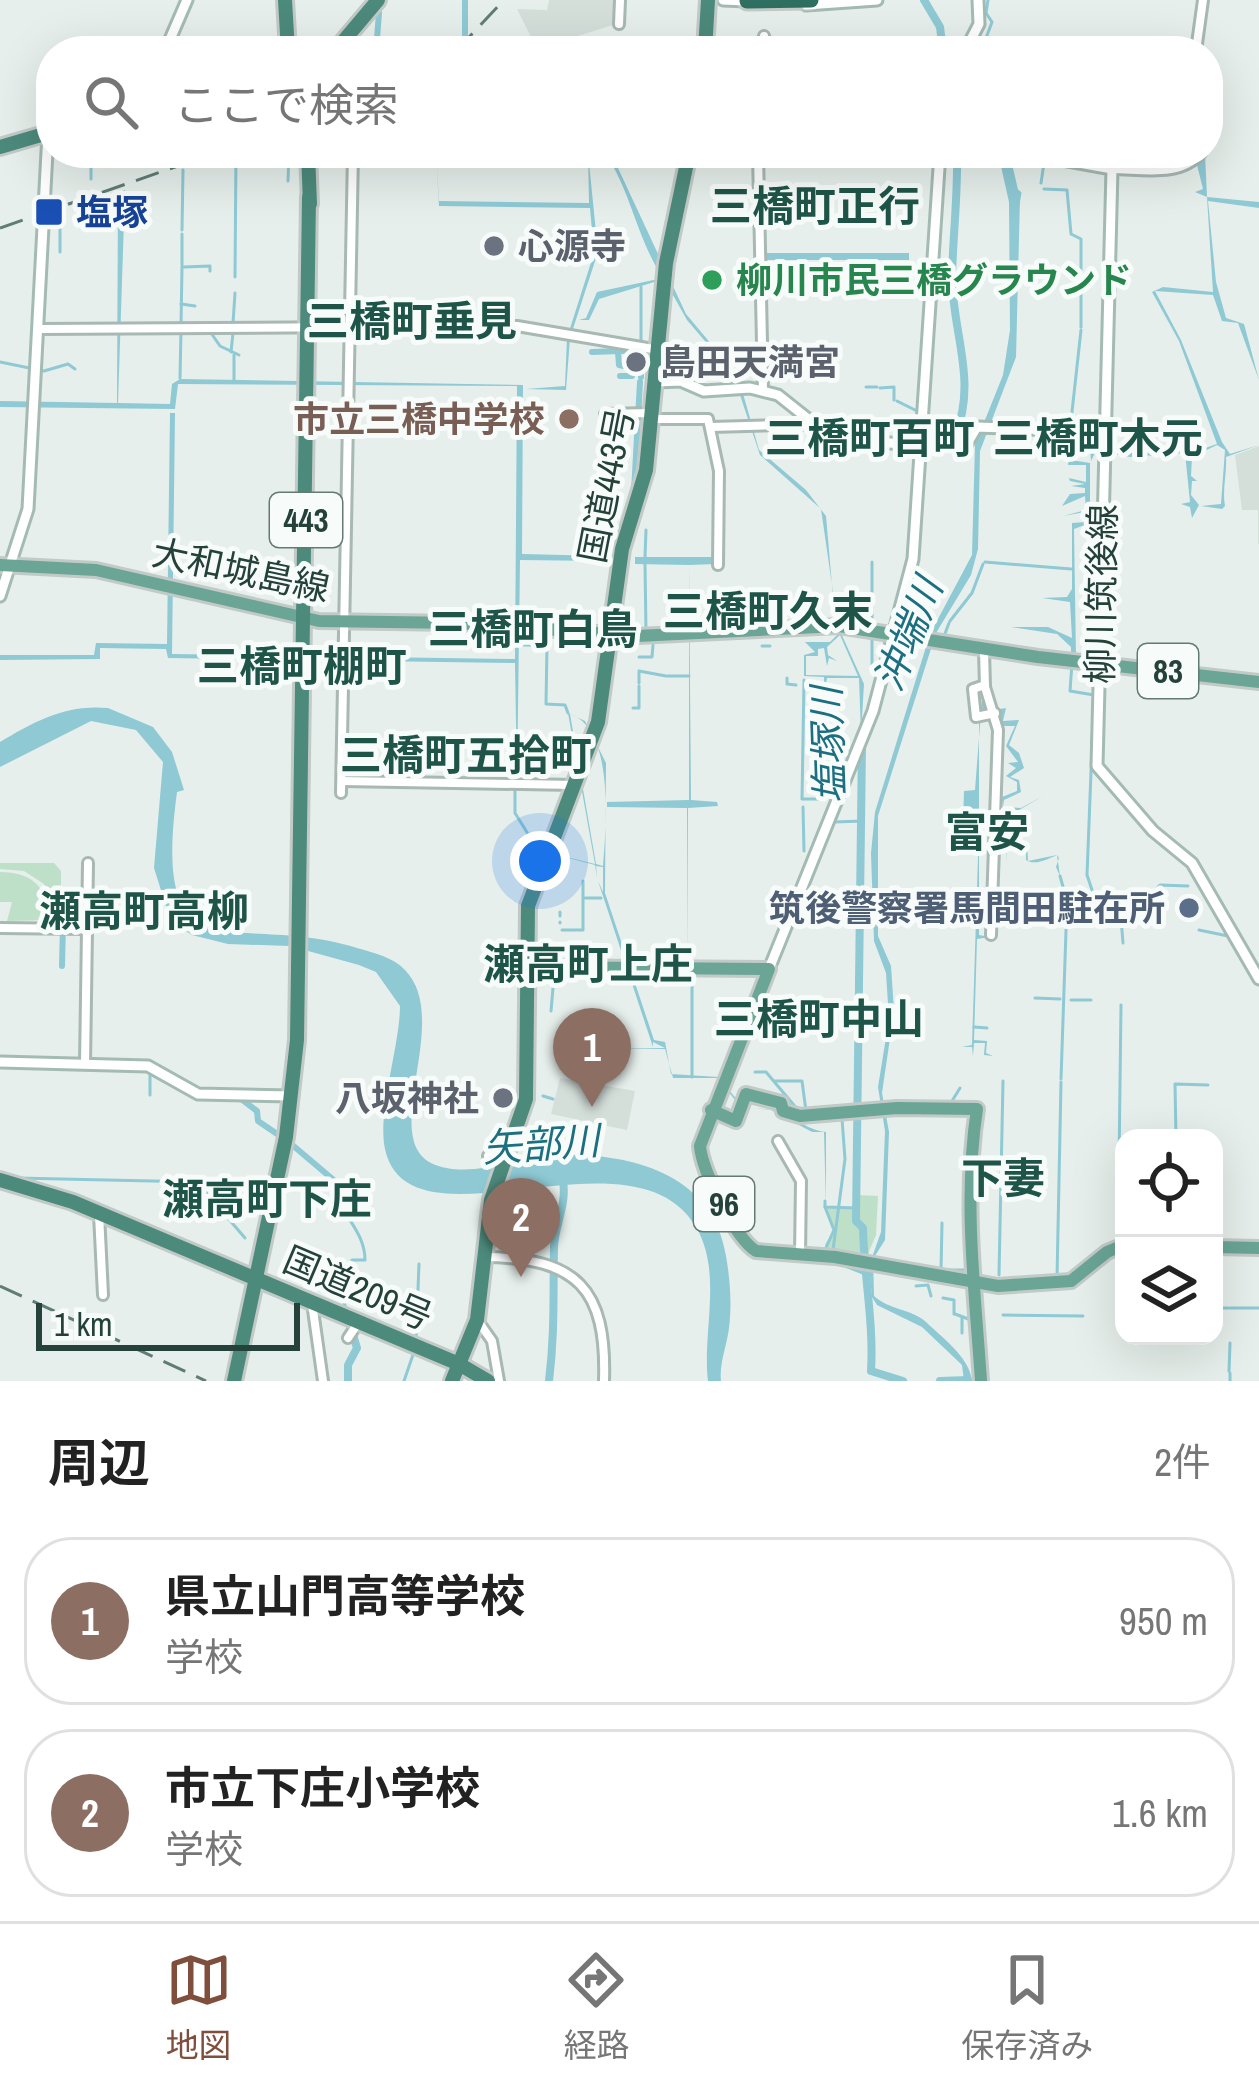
<!DOCTYPE html>
<html lang="ja">
<meta charset="utf-8">
<style>
body{margin:0;font-family:"Archivo Narrow","Noto Sans JP",sans-serif;background:#f6f6f6;color:#222}
.controls{position:absolute;right:36px;bottom:36px;display:grid;overflow:hidden;border-radius:24px;box-shadow:0 12px 48px #0002}
.controls button{width:108px;height:108px;display:grid;place-items:center;padding:0;border:0;border-bottom:3px solid #e0e0e0;background:#fff;color:#222;font:60px sans-serif}
.scale{position:absolute;left:36px;bottom:30px;width:264px;box-sizing:border-box;padding-left:12px;border:6px solid #24423a;border-top:0;font-size:33px;line-height:42px;white-space:nowrap;color:#24423a;-webkit-text-stroke:9px #f7fbf9;paint-order:stroke}
.you{position:absolute;left:540px;top:861px;width:42px;height:42px;margin:-30px;border:9px solid #fff;border-radius:50%;background:#1a73e8;box-shadow:0 0 0 18px #1a73e833}
.badge{display:grid;place-items:center;width:78px;height:78px;border-radius:50%;background:#804e3d;color:#fff;font-size:39px;font-weight:700}
.pin{position:absolute;translate:-50% -99px;filter:drop-shadow(0 3px 6px #0008)}
.pin::after{content:'';position:absolute;top:63px;width:42px;height:36px;background:inherit;clip-path:polygon(0 0,100% 0,50% 100%)}
.list{margin:0;padding:0;list-style:none}
h2{display:flex;justify-content:space-between;align-items:center;height:156px;margin:0;padding:0 48px;font-size:51px}
h2 small{font-size:39px;font-weight:400;color:#767676}
.list li{display:grid;grid-template-columns:78px 1fr auto;gap:36px;align-items:center;box-sizing:border-box;height:168px;margin:0 24px 24px;padding:0 24px;border:3px solid #e0e0e0;border-radius:48px}
.list b{display:block;font-size:45px;white-space:nowrap}
.list p{margin:0;font-size:39px;white-space:nowrap;color:#767676}
.list em{font-size:39px;font-style:normal;color:#767676}
.icon{flex:none;width:66px;height:66px;fill:none;stroke:currentColor;stroke-width:2;stroke-linecap:round;stroke-linejoin:round}
.map{position:relative;flex:none;width:1259px;height:1381px;overflow:hidden}
.search{position:absolute;background:#fff;box-shadow:0 12px 48px #0002;left:36px;right:36px;top:36px;height:132px;display:flex;align-items:center;gap:30px;box-sizing:border-box;padding:0 42px;border-radius:48px;color:#767676;font-size:45px}
.sheet{height:540px;background:#fff}
nav{display:flex;justify-content:space-around;align-items:center;box-sizing:border-box;height:168px;border-top:3px solid #e0e0e0;background:#fff;font-size:33px;color:#767676}
nav a{display:grid;justify-items:center;gap:6px}
nav .on{color:#804e3d}
.map>svg:first-child{display:block}
.built{fill:#d4dfda}
.green{fill:#bfe0c8}
.water{fill:#8ec9d4;fill-rule:evenodd}
.lines{fill:none;stroke-linecap:round;stroke-linejoin:round}
.stream{stroke:#8ec9d4;stroke-width:3}
.canal{stroke:#8ec9d4;stroke-width:6}
.river{stroke:#8ec9d4;stroke-width:8}
.tertiary-casing{stroke:#a8b8b2;stroke-width:14}
.secondary-casing{stroke:#a4bbb3;stroke-width:15}
.primary-casing{stroke:#c2cac8;stroke-width:18}
.trunk-casing{stroke:#c2cac8;stroke-width:20}
.motorway-casing{stroke:#c2cac8;stroke-width:21}
.tertiary{stroke:#fff;stroke-width:8}
.secondary{stroke:#fff;stroke-width:9}
.primary{stroke:#6aa596;stroke-width:12}
.trunk{stroke:#4c8a7c;stroke-width:14}
.motorway{stroke:#2f6f62;stroke-width:15}
.rail{stroke:#5f7d75;stroke-width:3;stroke-dasharray:24 12;stroke-linecap:butt}
.transit-dot{fill:#1a4fb4;stroke:#f7fbf9;stroke-width:4.5}
.worship-dot{fill:#6b7280;stroke:#f7fbf9;stroke-width:4.5}
.leisure-dot{fill:#2e9e5b;stroke:#f7fbf9;stroke-width:4.5}
.education-dot{fill:#8d6e63;stroke:#f7fbf9;stroke-width:4.5}
.service-dot{fill:#5c6f8a;stroke:#f7fbf9;stroke-width:4.5}
.labels{text-anchor:middle;dominant-baseline:central;stroke-width:10;stroke-linejoin:round;paint-order:stroke}
.shield{fill:#f7fbf9;stroke:#637a73;stroke-width:3}
.shield-label{font-size:33px;font-weight:bold;fill:#24423a}
.transit-label{font-size:36px;font-weight:bold;fill:#164399;stroke:#f7fbf9;text-anchor:start}
.worship-label{font-size:36px;font-weight:bold;fill:#5b616d;stroke:#f7fbf9;text-anchor:start}
.leisure-label{font-size:36px;font-weight:bold;fill:#27864d;stroke:#f7fbf9;text-anchor:start}
.education-label{font-size:36px;font-weight:bold;fill:#785e54;stroke:#f7fbf9;text-anchor:end}
.street-label{font-size:36px;fill:#24423a;stroke:#f7fbf9}
.service-label{font-size:36px;font-weight:bold;fill:#4e5e75;stroke:#f7fbf9;text-anchor:end}
.water-label{font-size:39px;font-style:italic;fill:#1c6f80;stroke:#f7fbf9}
.quarter-label{font-size:42px;font-weight:bold;fill:#1f5548;stroke:#f7fbf9}
</style>
<div class="map">
<svg width="1259" height="1381" viewBox="0 0 1259 1381">
<rect width="100%" height="100%" fill="#e6efeb"/>
<g class="built">
<path d="M549,0H617L616,24L537,49L517,9L547,10Z"/>
<path d="M1259,446V544H1258V510H1242L1235,455Z"/>
<path d="M560,1078L635,1091L627,1130L551,1114Z"/>
</g>
<g class="green">
<path d="M0,863H54L61,871V926H46L54,920L44,884L24,871L0,869Z"/>
<path d="M0,872C33,872 48,888 50,920L7,921L12,902H0Z"/>
<path d="M858,1195L878,1196L876,1235L865,1261L827,1255L825,1244L834,1231L825,1206L857,1207Z"/>
</g>
<g class="water">
<path d="M436,153L439,201L589,203L588,153L598,252L570,338L566,390L526,389L565,386L567,338L594,253L590,208L439,206Z"/>
<path d="M605,153H611L686,314L738,376L759,450L806,490L826,516L835,620L864,684L861,734L859,678H827L826,684L839,688L824,686V677L804,676V655L815,652L805,642H830L839,633L821,509L760,455L733,374L687,320L664,279L599,299L589,320H579L586,318L597,292L663,278C637,239 631,191 605,153ZM840,635L858,676L806,675V656H818V649L824,648L827,666L829,658L837,661L828,655L827,647Z"/>
<path d="M998,153L1012,164L1020,198L1016,357L980,451L978,549L971,575L936,633L878,816V936L891,966L894,1011L882,1093L889,1132L885,1240L873,1259L874,1296C889,1310 912,1309 926,1322C940,1336 970,1357 972,1381H964L962,1365L922,1327L877,1305L872,1297L869,1266L881,1232L885,1131L878,1087L889,1019L886,973L874,941L871,853L875,812L930,634L972,555L975,445L1003,375L1010,330L1009,202Z"/>
<path d="M1205,153L1207,197L1259,202V208L1208,201L1216,282L1226,318L1244,324L1259,380L1238,323L1222,321L1213,295L1155,291L1181,340L1222,442L1230,454L1259,445L1226,457C1227,474 1222,490 1225,506L1222,509L1201,506L1221,504L1225,450L1217,445L1192,457L1191,476L1197,481H1192L1191,495L1199,505L1192,518L1190,507L1181,504L1190,502L1185,453L1130,457L1096,451L1091,461L1089,435H1071V460L1090,463V523L1074,529L1076,659L1071,662V647L1057,634L1011,627H1048L1072,638L1070,602L1042,598L1067,597L1072,589V523L1086,522L1085,512L1063,516L1086,510L1085,496L1062,506L1070,494L1085,493V488L1071,486L1085,484L1070,481L1069,478L1086,482V465H1068L1070,452L1057,450H1072L1067,432L1090,433L1094,447L1108,446L1117,452L1175,451L1181,448L1184,420L1185,449L1194,452L1217,444L1179,341L1152,292L1163,287L1213,292L1207,197L1195,192L1203,189L1196,161Z"/>
<path d="M125,190L118,403L170,404L172,384L180,379L523,385L522,554L604,556V561L520,560L517,782L515,663L168,658L166,649L100,648V659L0,660V655H94L96,643L167,644L170,413H175L172,654L515,659L517,386L178,384L175,409L0,407V401L117,403L118,192Z"/>
<rect x="762" y="253" width="147" height="7"/>
<path d="M635,557H717L716,564L689,565L691,800L717,802L718,806L688,808V961L687,808L607,807V802L689,800V565L635,564Z"/>
<path d="M983,686L987,705L982,712L1006,708L1003,721L1019,720L1009,745L1019,753L1024,768L1010,777L1019,780L1021,792L1004,800L1003,807L1021,808L1043,796L1019,810L1020,818L1032,823L1020,820L1015,837L1027,843L1028,861L1057,855L1059,858L1056,867L1060,876L1057,855C1048,859 1035,866 1026,860V844L1014,838L1013,826L1008,829L1006,863L1007,827L1016,824L1018,812L1003,810L1002,797L1017,791V782L1006,776L1016,768L1008,763L1018,762L1006,746L1015,726H1003L996,711L979,719V935L990,937L977,939L974,1040L987,1041L986,1053L993,1056L984,1055L985,1043H974L973,1056L972,1047H962L972,1045L979,826L963,825L964,791L975,790Z"/>
<path d="M108,708L153,727L172,752L184,790L177,792C151,984 235,910 357,948C374,953 393,957 405,970C453,1019 379,1136 431,1163C466,1180 514,1159 545,1156C619,1150 712,1168 726,1256C730,1279 732,1304 729,1328C727,1345 719,1364 721,1381H708C702,1332 723,1273 696,1227C633,1120 409,1258 385,1149C377,1113 400,1045 400,1006L376,972L359,965L290,946L228,944L192,935L171,922L154,868L163,762L136,730L91,721L0,767V742C35,721 66,704 108,708Z"/>
<path d="M568,713L585,721L606,763L605,893L654,1040L665,1042L671,1074L718,1077L743,1107C753,1109 766,1108 776,1111C794,1116 806,1130 826,1132V1205L824,1132H812L771,1110L741,1107L717,1078H673L665,1049L600,1048H665L653,1042V1047L598,881L603,892V867L596,866L597,877L595,865L538,850L595,864ZM570,714C615,729 606,827 603,866L596,864Z"/>
</g>
<g class="lines">
<g class="stream">
<path d="M988,0L986,13L992,22L986,38L1002,45L1015,40L1017,51"/>
<path d="M91,153V179"/>
<path d="M288,181L289,153"/>
<path d="M1041,183L1044,163"/>
<path d="M1015,189L1020,193L1018,204"/>
<path d="M1044,189L1067,190L1071,234L1081,239V327"/>
<path d="M51,198L60,200V252"/>
<path d="M182,230L183,170"/>
<path d="M182,265V234"/>
<path d="M184,267L210,266V271"/>
<path d="M235,277L236,153"/>
<path d="M181,304L195,306"/>
<path d="M233,323L235,293"/>
<path d="M181,325L182,267"/>
<path d="M209,330L220,346L239,355"/>
<path d="M641,343V287"/>
<path d="M231,352L233,333"/>
<path d="M0,362L44,371L68,364L75,369"/>
<path d="M180,378L181,330"/>
<path d="M234,382V355"/>
<path d="M866,387H877"/>
<path d="M880,388L894,387V400"/>
<path d="M897,401L921,413"/>
<path d="M929,418L940,419"/>
<path d="M942,419L960,422"/>
<path d="M1070,430L1081,330"/>
<path d="M645,557L646,530"/>
<path d="M985,562L1071,569"/>
<path d="M645,564L646,632"/>
<path d="M950,621L972,593L983,564"/>
<path d="M872,627V562"/>
<path d="M943,639L949,623"/>
<path d="M517,645H547L546,704L565,705L568,713"/>
<path d="M762,646H770"/>
<path d="M639,657H652L653,645"/>
<path d="M1072,663L1070,691L1094,695L1087,875L1095,899"/>
<path d="M872,665V637"/>
<path d="M639,671L666,676"/>
<path d="M639,673V683"/>
<path d="M668,676H689"/>
<path d="M787,678V684L796,685"/>
<path d="M804,680L802,799H823"/>
<path d="M633,708H639V686"/>
<path d="M515,787V813L538,850"/>
<path d="M803,807L804,851"/>
<path d="M834,822L863,821"/>
<path d="M549,876L558,859"/>
<path d="M1060,876L1067,901L1061,1079"/>
<path d="M1154,891L1160,885L1188,886"/>
<path d="M585,898H601"/>
<path d="M1069,901L1079,895"/>
<path d="M560,916V912"/>
<path d="M1121,918L1123,943"/>
<path d="M560,922V923"/>
<path d="M562,930H583V881"/>
<path d="M1199,930L1228,936"/>
<path d="M692,970V1077"/>
<path d="M1035,998L1060,999"/>
<path d="M1071,1000H1091"/>
<path d="M551,1011L553,988"/>
<path d="M974,1027L987,1028"/>
<path d="M573,1037L575,1036"/>
<path d="M755,1072H766L798,1110"/>
<path d="M775,1081H802L806,1111"/>
<path d="M150,1095V1070"/>
<path d="M543,1096L553,1099"/>
<path d="M952,1101L960,1088"/>
<path d="M1176,1138L1175,1084L1208,1085"/>
<path d="M16,1178L197,1182L245,1238"/>
<path d="M336,1182C335,1212 365,1228 365,1260H352C344,1277 337,1296 349,1313"/>
<path d="M825,1201V1207L856,1208"/>
<path d="M825,1207L834,1230L825,1250"/>
<path d="M942,1223L941,1270H965"/>
<path d="M1118,1243L1121,1005"/>
<path d="M833,1250L845,1159L842,1119"/>
<path d="M1118,1252L1117,1315L1124,1314"/>
<path d="M827,1259L863,1273"/>
<path d="M999,1275L1003,1081"/>
<path d="M1214,1275H1218"/>
<path d="M1057,1278L1061,1082"/>
<path d="M916,1286L928,1285L931,1296"/>
<path d="M943,1298L954,1300V1314"/>
<path d="M1214,1308H1228"/>
<path d="M1230,1308H1259"/>
<path d="M955,1314L971,1320"/>
<path d="M1003,1315L1083,1316"/>
<path d="M962,1317V1333"/>
<path d="M416,1339L419,1264"/>
<path d="M1229,1371L1230,1343"/>
<path d="M1230,1373V1381"/>
<path d="M404,1381L415,1349"/>
</g>
<g class="canal">
<path d="M373,12L379,13L376,51"/>
<path d="M465,51V0"/>
<path d="M592,352L646,350"/>
<path d="M618,352L619,365L633,368L632,376H620"/>
<path d="M641,377V351"/>
<path d="M634,492L640,382"/>
<path d="M62,966L63,925"/>
<path d="M240,1098L257,1111L258,1121L283,1138"/>
<path d="M290,1143L336,1182"/>
</g>
<g class="river">
<path d="M924,0L940,27L943,51"/>
<path d="M955,436C978,381 952,332 952,276C953,236 958,194 957,153"/>
<path d="M862,744L856,1221L863,1228C864,1277 874,1323 871,1371L903,1381"/>
<path d="M348,1319L357,1348L348,1365V1381"/>
<path d="M549,1381C555,1332 553,1294 554,1247C555,1224 567,1205 563,1181"/>
<path d="M940,1381L968,1380"/>
</g>
<defs>
<g id="tertiary">
<path d="M619,24L620,0"/>
<path d="M763,51L764,36"/>
<path d="M1196,51L1203,0"/>
<path d="M758,153L763,391"/>
<path d="M1117,153L1112,169C1142,169 1180,178 1201,153"/>
<path d="M353,158L706,161L770,153"/>
<path d="M40,329L517,326L659,350"/>
<path d="M605,414L651,413"/>
<path d="M652,419H708L719,471L718,565"/>
<path d="M711,427L814,424"/>
<path d="M984,650L985,687L998,730L991,935"/>
<path d="M985,685L973,689L976,717L995,713"/>
<path d="M342,781L574,785"/>
<path d="M341,793L353,153"/>
<path d="M0,928L87,929"/>
<path d="M85,1064L88,863"/>
<path d="M778,1141L801,1181L800,1255"/>
<path d="M488,1156L503,1154"/>
<path d="M99,1214L103,1295"/>
<path d="M485,1257C577,1258 607,1288 604,1381"/>
<path d="M312,1303L323,1381"/>
<path d="M478,1321L492,1341L499,1381"/>
<path d="M348,1338L358,1323"/>
</g>
<g id="secondary">
<path d="M723,0L747,1"/>
<path d="M806,5L877,0"/>
<path d="M165,51L187,0"/>
<path d="M965,51L979,24L978,0"/>
<path d="M1024,153L1112,169L1097,766L1153,831L1192,863L1259,979"/>
<path d="M656,382L681,381L704,391L750,388L778,395L822,430L851,441L965,447L977,427L1104,432"/>
<path d="M0,596L28,509L48,133"/>
<path d="M769,969L873,711L913,559L940,153"/>
<path d="M0,1062L148,1066L198,1094L292,1096"/>
</g>
<g id="primary">
<path d="M0,565L96,570L319,621L459,623L637,636L839,626L1038,657L1259,682"/>
<path d="M526,967L769,969L700,1146C702,1171 735,1238 756,1251L835,1257L998,1286L1071,1281L1107,1252L1124,1245"/>
<path d="M711,1110L736,1121L746,1094L781,1103L783,1111L800,1116L897,1108L977,1109C963,1200 975,1290 981,1381"/>
<path d="M1214,1247L1259,1248"/>
</g>
<g id="trunk">
<path d="M285,0L288,51"/>
<path d="M335,51L378,0"/>
<path d="M705,51L708,0"/>
<path d="M0,147L51,132"/>
<path d="M308,153L310,204"/>
<path d="M0,1180L73,1202L459,1364L488,1381"/>
<path d="M234,1381L286,1137L297,1040L309,197"/>
<path d="M452,1381L477,1320L491,1200L526,1099L528,906L598,722L622,549L646,470L666,263L689,153"/>
</g>
<path id="motorway" d="M747,1L811,0"/>
</defs>
<use href="#tertiary" class="tertiary-casing"/>
<use href="#secondary" class="secondary-casing"/>
<use href="#primary" class="primary-casing"/>
<use href="#trunk" class="trunk-casing"/>
<use href="#motorway" class="motorway-casing"/>
<use href="#tertiary" class="tertiary"/>
<use href="#secondary" class="secondary"/>
<use href="#primary" class="primary"/>
<use href="#trunk" class="trunk"/>
<use href="#motorway" class="motorway"/>
<g class="rail">
<path d="M456,51L504,0"/>
<path d="M0,228L215,153"/>
<path d="M0,1286L206,1381"/>
</g>
</g>
<rect class="transit-dot" x="34" y="197" width="30" height="30" rx="6"/>
<g class="worship-dot">
<circle cx="494" cy="246" r="12"/>
<circle cx="636" cy="362" r="12"/>
<circle cx="503" cy="1098" r="12"/>
</g>
<circle class="leisure-dot" cx="712" cy="280" r="12"/>
<circle class="education-dot" cx="569" cy="419" r="12"/>
<circle class="service-dot" cx="1189" cy="908" r="12"/>
<g class="labels">
<g class="shield">
<rect x="270" y="493" width="72" height="54" rx="9"/>
<rect x="1138" y="644" width="60" height="54" rx="9"/>
<rect x="694" y="1177" width="60" height="54" rx="9"/>
</g>
<g class="shield-label">
<text x="306" y="520">443</text>
<text x="1168" y="671">83</text>
<text x="724" y="1204">96</text>
</g>
<g class="transit-label">
<text x="76" y="212">塩塚</text>
</g>
<g class="worship-label">
<text x="518" y="246">心源寺</text>
<text x="660" y="362">島田天満宮</text>
<text x="479" y="1098" text-anchor="end">八坂神社</text>
</g>
<g class="leisure-label">
<text x="736" y="280">柳川市民三橋グラウンド</text>
</g>
<g class="education-label">
<text x="545" y="419">市立三橋中学校</text>
</g>
<g class="street-label">
<text transform="translate(606 485) rotate(-79)">国道443号</text>
<text transform="translate(241 570) rotate(12)">大和城島線</text>
<text transform="translate(1101 594) rotate(-89)">柳川筑後線</text>
<text transform="translate(358 1288) rotate(23)">国道209号</text>
</g>
<g class="service-label">
<text x="1165" y="908">筑後警察署馬間田駐在所</text>
</g>
<g class="water-label">
<text transform="translate(908 634) rotate(-68)">沖端川</text>
<text transform="translate(828 745) rotate(-92)">塩塚川</text>
<text transform="translate(541 1144) rotate(-4)">矢部川</text>
</g>
<g class="quarter-label">
<text x="815" y="206">三橋町正行</text>
<text x="412" y="321">三橋町垂見</text>
<text x="870" y="438">三橋町百町</text>
<text x="1098" y="438">三橋町木元</text>
<text x="768" y="611">三橋町久末</text>
<text x="533" y="629">三橋町白鳥</text>
<text x="302" y="666">三橋町棚町</text>
<text x="466" y="755">三橋町五拾町</text>
<text x="987" y="832">富安</text>
<text x="144" y="911">瀬高町高柳</text>
<text x="588" y="964">瀬高町上庄</text>
<text x="819" y="1019">三橋町中山</text>
<text x="1003" y="1178">下妻</text>
<text x="267" y="1199">瀬高町下庄</text>
</g>
</g>
</svg>
<div class="controls">
<button><svg class="icon" aria-label="locate" viewBox="0 0 24 24"><circle cx="12" cy="12" r="6"/><path d="M12 2v4M12 18v4M2 12h4M18 12h4"/></svg></button>
<button><svg class="icon" aria-label="layers" viewBox="0 0 24 24"><path d="M12 4l9 5-9 5-9-5zM3 14l9 5 9-5"/></svg></button>
</div>
<div class="scale">1 km</div>
<div class="you"></div>
<div class="pin badge" style="left:592px;top:1107px;background:#8d6e63">1</div>
<div class="pin badge" style="left:521px;top:1277px;background:#8d6e63">2</div>
<div class="search"><svg class="icon" aria-label="search" viewBox="0 0 24 24"><circle cx="10" cy="10" r="6"/><path d="M15 15l6 6"/></svg>ここで検索</div>
</div>
<section class="sheet">
<h2>周辺<small>2件</small></h2>
<ul class="list">
<li><span class="badge" style="background:#8d6e63">1</span><div><b>県立山門高等学校</b><p>学校</p></div><em>950 m</em></li>
<li><span class="badge" style="background:#8d6e63">2</span><div><b>市立下庄小学校</b><p>学校</p></div><em>1.6 km</em></li>
</ul>
</section>
<nav>
<a class="on"><svg class="icon" aria-label="map" viewBox="0 0 24 24"><path d="M3 6l6-2 6 2 6-2v14l-6 2-6-2-6 2zM9 4v14M15 6v14"/></svg>地図</a>
<a><svg class="icon" aria-label="directions" viewBox="0 0 24 24"><path d="M12 3l9 9-9 9-9-9zM9 14v-3h6M13 9l2 2-2 2"/></svg>経路</a>
<a><svg class="icon" aria-label="saved" viewBox="0 0 24 24"><path d="M7 4h10v16l-5-4-5 4z"/></svg>保存済み</a>
</nav>
